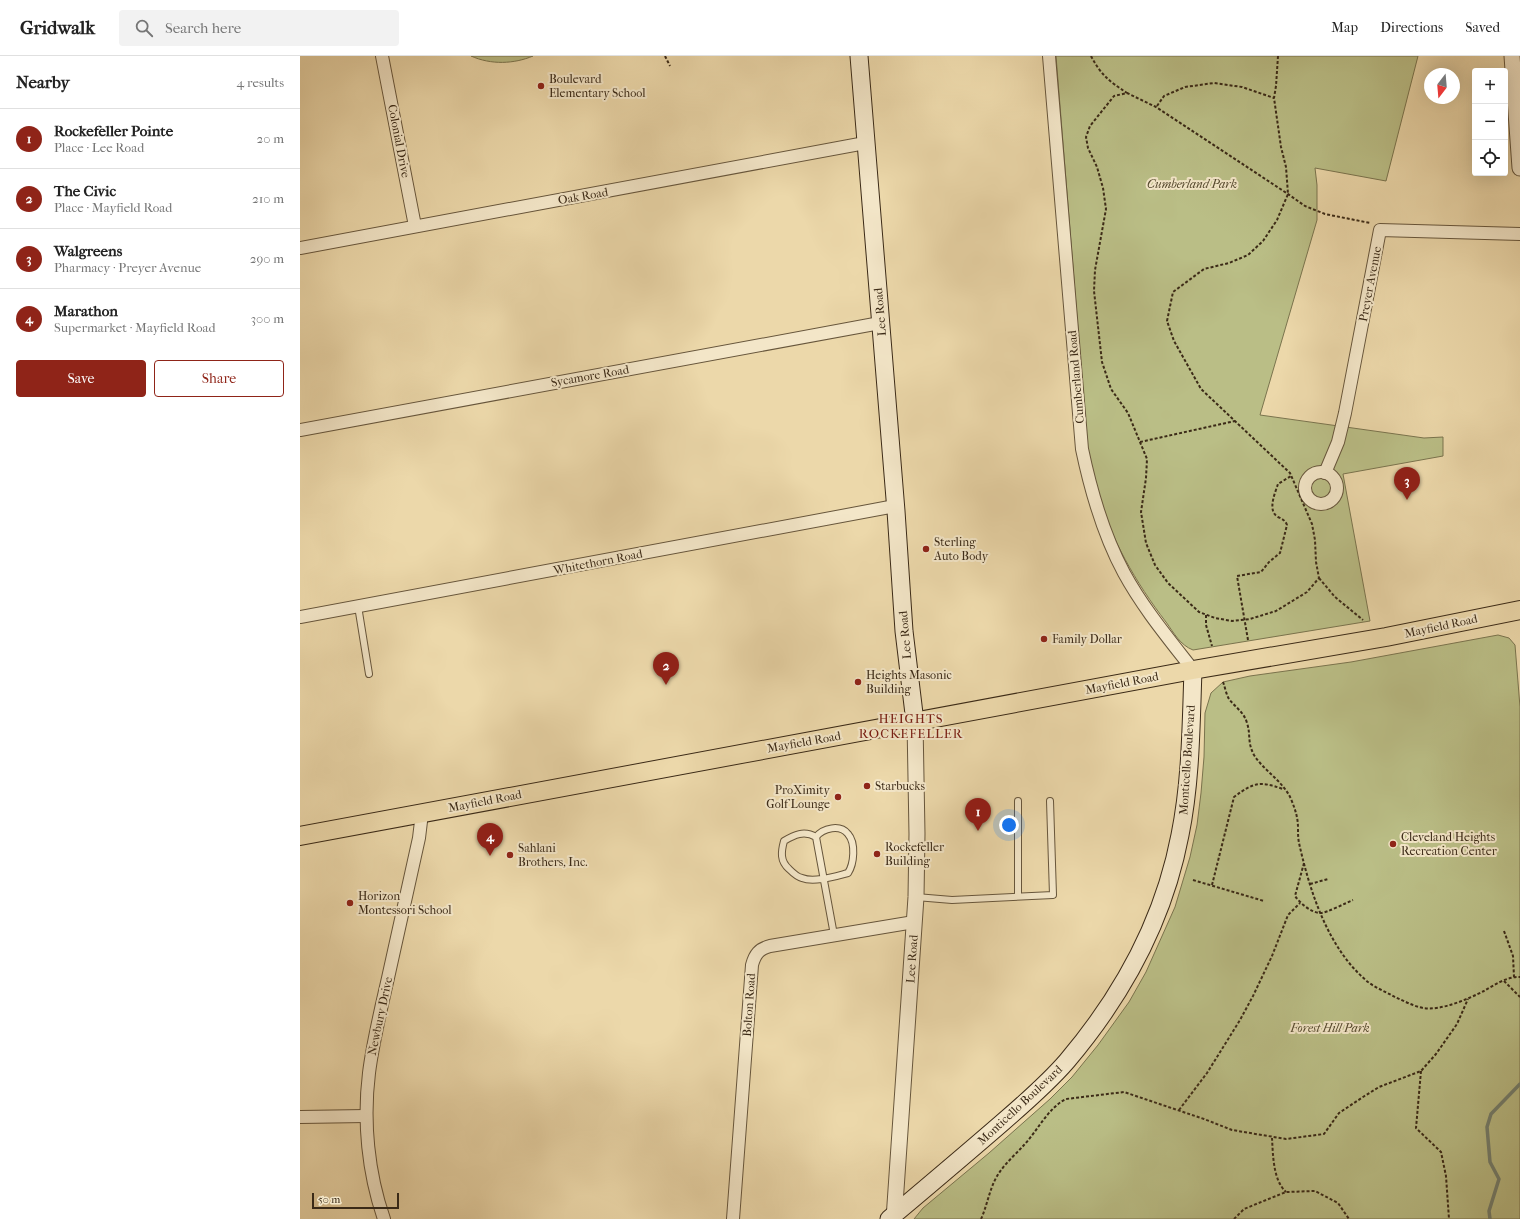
<!DOCTYPE html>
<meta charset="utf-8">
<style>
body{margin:0;font-family:"IM FELL French Canon",serif;background:#f2f2f2;color:#222}
.controls{position:absolute;right:12px;top:12px;display:grid;overflow:hidden;border-radius:4px;box-shadow:0 4px 16px #0002}
.controls button{width:36px;height:36px;display:grid;place-items:center;padding:0;border:0;border-bottom:1px solid #e0e0e0;background:#fff;color:#222;font:20px sans-serif}
.compass{position:absolute;left:1124px;top:12px;width:36px;height:36px;border-radius:50%;background:#fff;box-shadow:0 4px 16px #0002;rotate:196deg}
.scale{position:absolute;left:12px;bottom:10px;width:87px;box-sizing:border-box;padding-left:4px;border:2px solid #3b2a17;border-top:0;font-size:11px;line-height:14px;white-space:nowrap;color:#3b2a17;-webkit-text-stroke:3px #f3e6c8;paint-order:stroke}
.you{position:absolute;left:709px;top:769px;width:14px;height:14px;margin:-10px;border:3px solid #fff;border-radius:50%;background:#1a73e8;box-shadow:0 0 0 6px #1a73e833}
.badge{display:grid;place-items:center;width:26px;height:26px;border-radius:50%;background:#8f2418;color:#fff;font-size:13px;font-weight:700}
.pin{position:absolute;translate:-50% -33px;filter:drop-shadow(0 1px 2px #0008)}
.pin::after{content:'';position:absolute;top:21px;width:14px;height:12px;background:inherit;clip-path:polygon(0 0,100% 0,50% 100%)}
.list{margin:0;padding:0;list-style:none}
h2{display:flex;justify-content:space-between;align-items:center;height:52px;margin:0;padding:0 16px;font-size:17px}
h2 small{font-size:13px;font-weight:400;color:#767676}
.list li{display:grid;grid-template-columns:26px 1fr auto;gap:12px;align-items:center;box-sizing:border-box;height:60px;padding:0 16px;border-top:1px solid #e0e0e0}
.list b{display:block;font-size:15px;white-space:nowrap}
.list p{margin:0;font-size:13px;white-space:nowrap;color:#767676}
.list em{font-size:13px;font-style:normal;color:#767676}
.actions{display:flex;gap:8px;padding:12px 16px}
.actions a{flex:1;padding:9px 0;border:1px solid #8f2418;border-radius:4px;text-align:center;font-size:14px;color:#8f2418}
.actions .main{background:#8f2418;color:#fff}
.icon{flex:none;width:22px;height:22px;fill:none;stroke:currentColor;stroke-width:2;stroke-linecap:round;stroke-linejoin:round}
.map{position:relative;flex:none;width:1220px;height:1163px;overflow:hidden}
header{display:flex;align-items:center;gap:24px;box-sizing:border-box;height:56px;padding:0 20px;background:#fff;border-bottom:1px solid #e0e0e0}
header strong{font-size:19px}
nav{display:flex;gap:22px;margin-inline-start:auto;font-size:14px}
.search{width:280px;height:36px;background:#f2f2f2;display:flex;align-items:center;gap:10px;box-sizing:border-box;padding:0 14px;border-radius:4px;color:#767676;font-size:15px}
main{display:flex}
aside{flex:1;background:#fff}
.map>svg:first-child{display:block}
.green{fill:#babe86;stroke:#7a744e}
.lines{fill:none;stroke-linecap:round;stroke-linejoin:round}
.stream{stroke:#738070;stroke-width:3.5}
.service-casing{stroke:#67563c;stroke-width:8}
.minor-casing{stroke:#67563c;stroke-width:14}
.tertiary-casing{stroke:#67563c;stroke-width:17}
.secondary-casing{stroke:#3b2a17;stroke-width:19}
.primary-casing{stroke:#3b2a17;stroke-width:20}
.path{stroke:#3b2a17;stroke-width:2;stroke-dasharray:3 2;stroke-linecap:butt}
.service{stroke:#f3e6c8;stroke-width:6}
.minor{stroke:#f3e6c8;stroke-width:12}
.tertiary{stroke:#f3e6c8;stroke-width:15}
.secondary{stroke:#f3e6c8;stroke-width:17}
.primary{stroke:#ecd8aa;stroke-width:18}
.poi-dot{fill:#8f2418;stroke:#f3e6c8;stroke-width:1.5}
.labels{text-anchor:middle;dominant-baseline:central;stroke-width:4;stroke-linejoin:round;paint-order:stroke}
.poi-label{font-size:12px;fill:#3b2a17;stroke:#f3e6c8;text-anchor:start}
.street-label{font-size:12px;fill:#3b2a17;stroke:#f3e6c8}
.park-label{font-size:12px;font-style:italic;fill:#54482d;stroke:#f3e6c8}
.neighbourhood-label{font-size:13px;letter-spacing:1px;fill:#7a1f14;stroke:#f3e6c8}
</style>
<header>
<strong>Gridwalk</strong>
<div class="search"><svg class="icon" aria-label="search" viewBox="0 0 24 24"><circle cx="10" cy="10" r="6"/><path d="M15 15l6 6"/></svg>Search here</div>
<nav><a>Map</a><a>Directions</a><a>Saved</a></nav>
</header>
<main>
<aside>
<h2>Nearby<small>4 results</small></h2>
<ul class="list">
<li><span class="badge">1</span><div><b>Rockefeller Pointe</b><p>Place · Lee Road</p></div><em>20 m</em></li>
<li><span class="badge">2</span><div><b>The Civic</b><p>Place · Mayfield Road</p></div><em>210 m</em></li>
<li><span class="badge">3</span><div><b>Walgreens</b><p>Pharmacy · Preyer Avenue</p></div><em>290 m</em></li>
<li><span class="badge">4</span><div><b>Marathon</b><p>Supermarket · Mayfield Road</p></div><em>300 m</em></li>
</ul>
<div class="actions"><a class="main">Save</a><a>Share</a></div>
</aside>
<div class="map">
<svg width="1220" height="1163" viewBox="0 0 1220 1163">
<rect width="100%" height="100%" fill="#ecd8aa"/>
<filter id="stains"><feTurbulence type="fractalNoise" baseFrequency=".005" numOctaves="4"/><feColorMatrix values="0 0 0 0 .2 0 0 0 0 .09 0 0 0 0 .02 0 0 0 .5 -.17"/></filter>
<radialGradient id="worn" r=".72"><stop offset=".6" stop-color="#630" stop-opacity="0"/><stop offset="1" stop-color="#630" stop-opacity=".3"/></radialGradient>
<g class="green">
<path d="M171,0H233C214,8 191,9 171,0Z"/>
<path d="M756,0H1118L1086,125L1015,112L1017,129V164L960,359L1124,382L1143,381V400L1043,418L1070,565L893,594C880,589 874,577 866,566C836,527 810,482 797,434C793,422 791,410 788,398Z"/>
<path d="M1198,579L1209,582L1215,589L1220,651V1163H614L623,1152L689,1097L750,1043L772,1021L798,989L829,946L846,916L875,851L890,801L897,769L901,737L904,701L905,657L911,637L923,626L950,620L1051,606Z"/>
</g>
<g class="lines">
<path class="stream" d="M1190,1163L1189,1155L1199,1123L1190,1106L1187,1071L1191,1058L1220,1028"/>
<defs>
<g id="service">
<path d="M58,550L69,618"/>
<path d="M718,745V840"/>
<path d="M516,781C523,772 540,768 548,778C556,787 554,808 548,817C536,820 514,827 502,822C497,821 493,817 489,813C480,805 481,796 484,785C494,779 504,774 516,781L534,879"/>
<path d="M616,841L652,844L753,839L750,745"/>
</g>
<g id="minor">
<path d="M82,0L115,170"/>
<path d="M749,0L782,393C791,436 803,478 824,517C843,552 869,583 893,614"/>
<path d="M0,192L565,87"/>
<path d="M0,374L580,267"/>
<circle cx="1021" cy="432" r="16"/>
<path d="M1025,417L1038,386L1045,357L1080,174L1220,178"/>
<path d="M0,561L595,450"/>
<path d="M0,1061L66,1060"/>
<path d="M84,1163C68,1117 63,1065 69,1017C73,985 81,953 88,922C98,875 109,829 119,782L122,757"/>
<path d="M433,1163L452,909C455,898 459,893 470,890L614,866"/>
</g>
<g id="tertiary">
<path d="M1212,0L1220,112"/>
<path d="M594,1163L616,841L617,778L615,666"/>
</g>
<g id="secondary">
<path d="M559,0L596,455L604,575L615,666"/>
<path d="M589,1163C627,1131 665,1099 703,1066C725,1047 748,1027 767,1005C822,940 864,863 880,779C891,725 891,669 893,614"/>
</g>
<path id="primary" d="M0,780L893,614L1086,581L1220,554"/>
</defs>
<use href="#service" class="service-casing"/>
<use href="#minor" class="minor-casing"/>
<use href="#tertiary" class="tertiary-casing"/>
<use href="#secondary" class="secondary-casing"/>
<use href="#primary" class="primary-casing"/>
<g class="path">
<path d="M365,0L370,10"/>
<path d="M791,0C801,19 809,25 827,37"/>
<path d="M978,0L976,30L974,42L981,91L986,111L988,138L977,164L963,185L948,199L929,207L904,213L873,236L867,265L874,285L901,333L990,417L1012,468L1015,484L1016,506L1019,522L1007,536L976,555L950,563L932,565L915,562L899,556L868,527L855,509L846,487L841,456L846,422L847,403L828,357L811,333L802,306L794,235L795,214L806,153L803,132L797,111L788,92L786,81L790,70L814,40L827,37L856,51L988,138L1005,150L1025,158L1070,167"/>
<path d="M857,50L864,40L885,31L914,27L942,31L974,42"/>
<path d="M840,386L935,365"/>
<path d="M1019,522L1035,541L1063,564"/>
<path d="M906,559V569L912,590"/>
<path d="M948,584L937,520L961,516L969,506L980,497L987,469C985,464 982,463 978,461C967,455 975,437 978,428L991,420"/>
<path d="M923,626C925,631 926,638 929,643C935,651 944,656 947,667C951,679 947,686 954,699C964,715 983,725 991,743C995,753 998,761 998,772C998,777 998,782 999,787C1010,836 1028,893 1068,926C1076,932 1086,936 1095,941C1104,945 1113,950 1123,952C1141,955 1168,943 1184,935C1194,929 1208,920 1220,921"/>
<path d="M1004,807L995,840C1000,847 1011,857 1021,857C1026,857 1046,847 1053,844"/>
<path d="M893,824L964,845"/>
<path d="M1010,828L1028,823"/>
<path d="M912,829L934,741C954,726 960,725 983,733"/>
<path d="M1204,875L1213,900L1214,921"/>
<path d="M1204,925L1220,941"/>
<path d="M1121,1015L1116,1072L1141,1096L1146,1120L1149,1163"/>
<path d="M879,1054L907,1017L940,964L953,940L972,900L988,859L1000,847"/>
<path d="M972,1082C973,1099 973,1124 986,1136"/>
<path d="M681,1163C687,1150 689,1135 696,1122C703,1109 715,1099 724,1089C738,1074 748,1052 766,1043L824,1036L904,1063L932,1074L986,1083L1024,1078L1039,1057L1063,1041L1079,1031L1121,1015L1136,998L1157,968L1168,943"/>
<path d="M934,1163L944,1153L986,1136L1015,1135L1038,1147L1049,1163"/>
</g>
<use href="#service" class="service"/>
<use href="#minor" class="minor"/>
<use href="#tertiary" class="tertiary"/>
<use href="#secondary" class="secondary"/>
<use href="#primary" class="primary"/>
</g>
<g class="poi-dot">
<circle cx="241" cy="30" r="4"/>
<circle cx="626" cy="493" r="4"/>
<circle cx="744" cy="583" r="4"/>
<circle cx="558" cy="626" r="4"/>
<circle cx="567" cy="730" r="4"/>
<circle cx="538" cy="741" r="4"/>
<circle cx="1093" cy="788" r="4"/>
<circle cx="577" cy="798" r="4"/>
<circle cx="210" cy="799" r="4"/>
<circle cx="50" cy="847" r="4"/>
</g>
<g class="labels">
<g class="poi-label">
<text x="249" y="23">Boulevard<tspan x="249" dy="14">Elementary School</tspan></text>
<text x="634" y="486">Sterling<tspan x="634" dy="14">Auto Body</tspan></text>
<text x="752" y="583">Family Dollar</text>
<text x="566" y="619">Heights Masonic<tspan x="566" dy="14">Building</tspan></text>
<text x="575" y="730">Starbucks</text>
<text x="530" y="734" text-anchor="end">ProXimity<tspan x="530" dy="14">Golf Lounge</tspan></text>
<text x="1101" y="781">Cleveland Heights<tspan x="1101" dy="14">Recreation Center</tspan></text>
<text x="585" y="791">Rockefeller<tspan x="585" dy="14">Building</tspan></text>
<text x="218" y="792">Sahlani<tspan x="218" dy="14">Brothers, Inc.</tspan></text>
<text x="58" y="840">Horizon<tspan x="58" dy="14">Montessori School</tspan></text>
</g>
<g class="street-label">
<text transform="translate(99 85) rotate(79)">Colonial Drive</text>
<text transform="translate(283 140) rotate(-10)">Oak Road</text>
<text transform="translate(1070 228) rotate(-79)">Preyer Avenue</text>
<text transform="translate(580 256) rotate(-95)">Lee Road</text>
<text transform="translate(290 320) rotate(-10)">Sycamore Road</text>
<text transform="translate(776 321) rotate(-95)">Cumberland Road</text>
<text transform="translate(298 506) rotate(-11)">Whitethorn Road</text>
<text transform="translate(1141 570) rotate(-12)">Mayfield Road</text>
<text transform="translate(605 579) rotate(-95)">Lee Road</text>
<text transform="translate(822 627) rotate(-11)">Mayfield Road</text>
<text transform="translate(504 686) rotate(-10)">Mayfield Road</text>
<text transform="translate(887 704) rotate(-86)">Monticello Boulevard</text>
<text transform="translate(185 745) rotate(-11)">Mayfield Road</text>
<text transform="translate(612 903) rotate(-86)">Lee Road</text>
<text transform="translate(449 949) rotate(-86)">Bolton Road</text>
<text transform="translate(80 960) rotate(-78)">Newbury Drive</text>
<text transform="translate(720 1049) rotate(-43)">Monticello Boulevard</text>
</g>
<g class="park-label">
<text x="892" y="128">Cumberland Park</text>
<text x="1030" y="972">Forest Hill Park</text>
</g>
<g class="neighbourhood-label">
<text x="611" y="662">HEIGHTS<tspan x="611" dy="15">ROCKEFELLER</tspan></text>
</g>
</g>
<rect width="100%" height="100%" filter="url(#stains)"/>
<rect width="100%" height="100%" fill="url(#worn)"/>
</svg>
<div class="controls">
<button>+</button>
<button>−</button>
<button><svg class="icon" aria-label="locate" viewBox="0 0 24 24"><circle cx="12" cy="12" r="6"/><path d="M12 2v4M12 18v4M2 12h4M18 12h4"/></svg></button>
</div>
<svg class="compass" viewBox="-18 -18 36 36"><path d="M0-13l5 13h-10z" fill="#e53935"/><path d="M0 13l5-13h-10z" fill="#767676"/></svg>
<div class="scale">50 m</div>
<div class="you"></div>
<div class="pin badge" style="left:678px;top:775px">1</div>
<div class="pin badge" style="left:366px;top:629px">2</div>
<div class="pin badge" style="left:1107px;top:444px">3</div>
<div class="pin badge" style="left:190px;top:800px">4</div>
</div>
</main>
